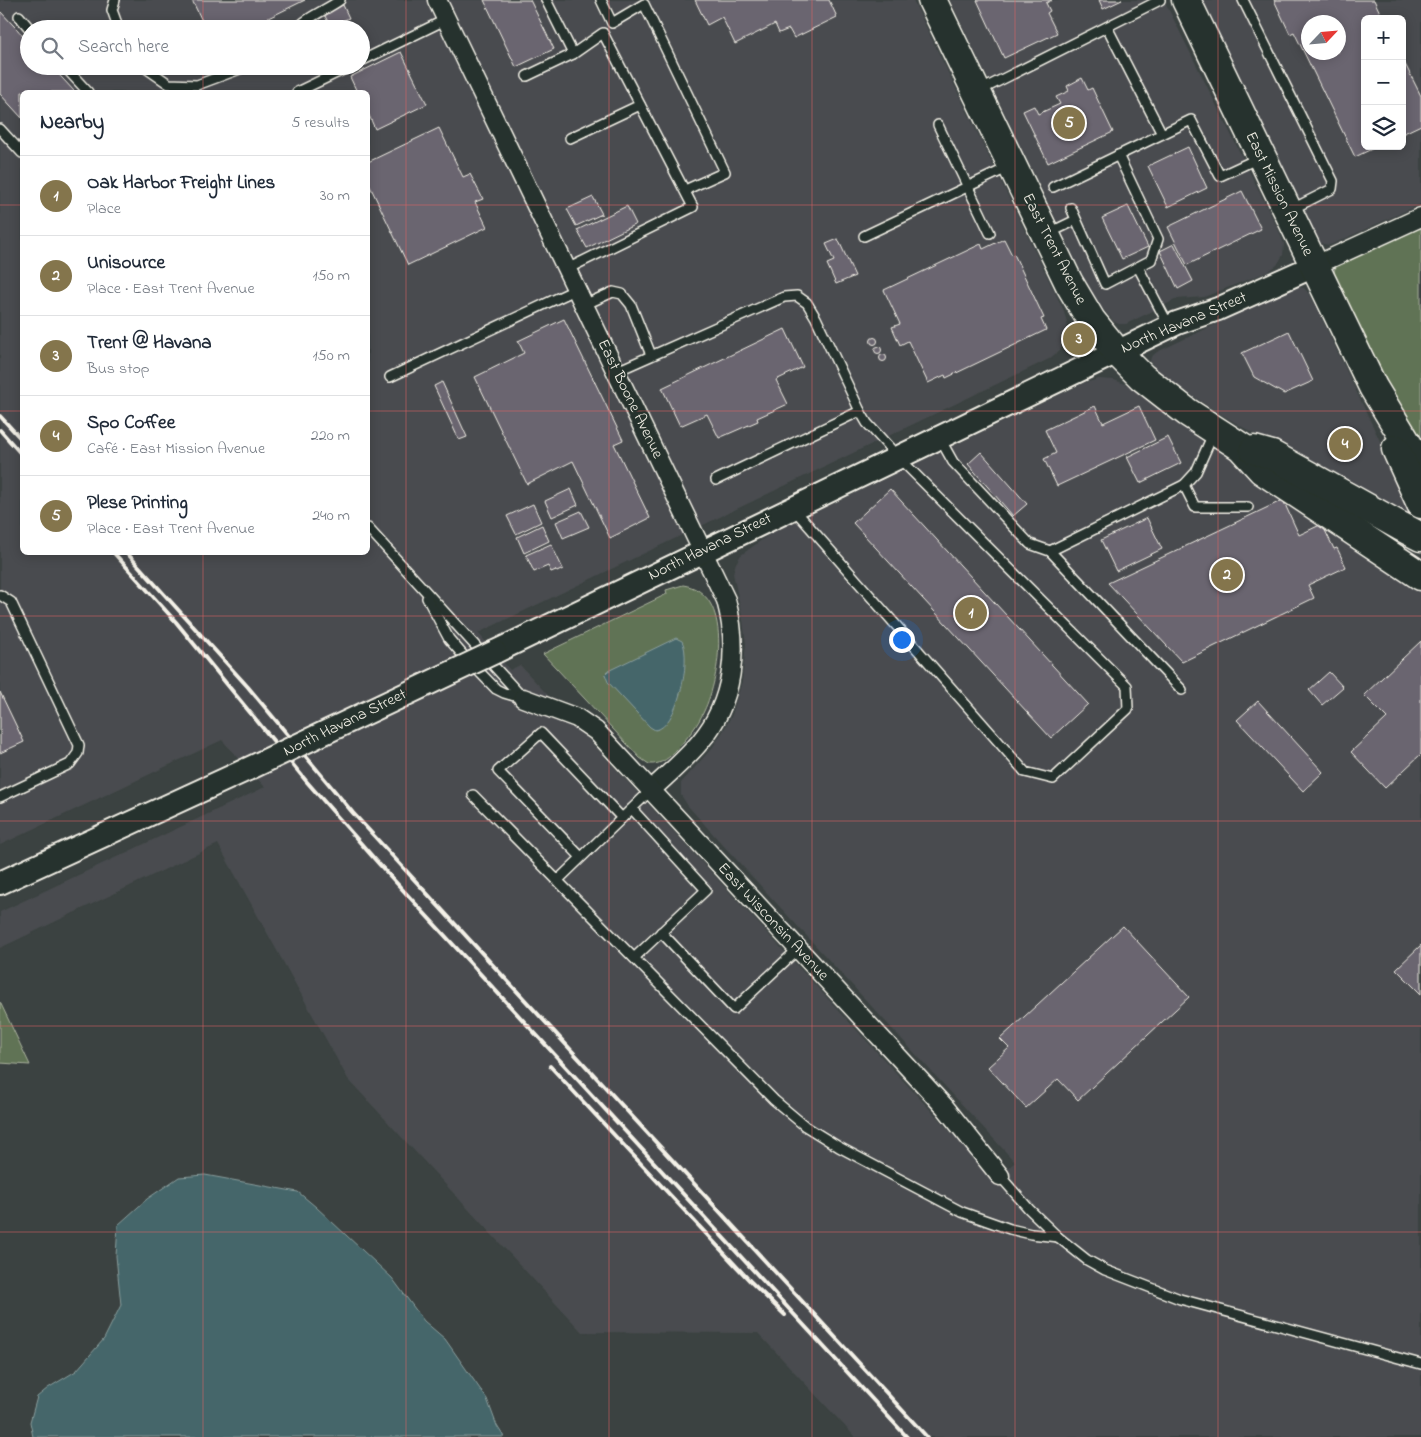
<!DOCTYPE html>
<meta charset="utf-8">
<style>
body{margin:0;font-family:"Indie Flower",sans-serif;background:#f2f2f3;color:#1f2937}
.controls{position:absolute;right:15px;top:15px;display:grid;overflow:hidden;border-radius:8px;box-shadow:0 2px 12px #0003}
.controls button{width:45px;height:45px;display:grid;place-items:center;padding:0;border:0;border-bottom:1px solid #e0e1e3;background:#fff;color:#1f2937;font:25px sans-serif}
.compass{position:absolute;left:1301px;top:15px;width:45px;height:45px;border-radius:50%;background:#fff;box-shadow:0 2px 12px #0003;rotate:64deg}
.you{position:absolute;left:901px;top:639px;width:18px;height:18px;margin:-12px;border:4px solid #fff;border-radius:50%;background:#1a73e8;box-shadow:0 0 0 8px #1a73e833}
.badge{display:grid;place-items:center;width:32px;height:32px;border-radius:50%;background:#84754c;color:#fff;font-size:16px;font-weight:700}
.pin{position:absolute;translate:-50% -50%;border:2px solid #fff;box-shadow:0 1px 5px #0006}
.list{margin:0;padding:0;list-style:none}
h2{display:flex;justify-content:space-between;align-items:center;height:65px;margin:0;padding:0 20px;font-size:21px}
h2 small{font-size:16px;font-weight:400;color:#747a83}
.list li{display:grid;grid-template-columns:32px 1fr auto;gap:15px;align-items:center;box-sizing:border-box;height:80px;padding:0 20px;border-top:1px solid #e0e1e3}
.list b{display:block;font-size:19px;white-space:nowrap}
.list p{margin:0;font-size:16px;white-space:nowrap;color:#747a83}
.list em{font-size:16px;font-style:normal;color:#747a83}
.icon{flex:none;width:28px;height:28px;fill:none;stroke:currentColor;stroke-width:2;stroke-linecap:round;stroke-linejoin:round}
.map{position:relative;flex:none;width:1421px;height:1437px;overflow:hidden}
.search{position:absolute;background:#fff;box-shadow:0 2px 12px #0003;left:20px;top:20px;width:350px;height:55px;display:flex;align-items:center;gap:12px;box-sizing:border-box;padding:0 18px;border-radius:28px;color:#747a83;font-size:19px}
.panel{position:absolute;background:#fff;box-shadow:0 2px 12px #0003;left:20px;top:90px;width:350px;height:465px;border-radius:8px}
.map>svg:first-child{display:block}
.built{fill:#494c4f;fill-rule:evenodd}
.green{fill:#617355;stroke:#aab29e}
.water{fill:#44666b;stroke:#8a9e9d}
.building{fill:#6b6570;stroke:#f4f1e8;fill-rule:evenodd}
.lines{fill:none;stroke-linecap:round;stroke-linejoin:round}
.service-casing{stroke:#f4f1e8;stroke-width:12}
.minor-casing{stroke:#f4f1e8;stroke-width:21}
.tertiary-casing{stroke:#f4f1e8;stroke-width:26}
.primary-casing{stroke:#f4f1e8;stroke-width:31}
.service{stroke:#26332d;stroke-width:9}
.minor{stroke:#26332d;stroke-width:18}
.tertiary{stroke:#26332d;stroke-width:22}
.primary{stroke:#26332d;stroke-width:28}
.rail{stroke:#f4f1e8;stroke-width:4}
.tertiary-bridge-casing{stroke:#f4f1e8;stroke-width:26;stroke-linecap:butt}
.tertiary-bridge{stroke:#26332d;stroke-width:22}
.grid{fill:none;stroke:#df6462;stroke-width:1;stroke-opacity:0.55}
.labels{text-anchor:middle;dominant-baseline:central;stroke-width:4;stroke-linejoin:round;paint-order:stroke}
.street-label{font-size:16px;fill:#f4f1e8;stroke:#26332d}
</style>
<div class="map">
<svg width="1421" height="1437" viewBox="0 0 1421 1437">
<rect width="100%" height="100%" fill="#3b4241"/>
<filter id="ink" filterUnits="userSpaceOnUse"><feTurbulence type="fractalNoise" baseFrequency=".02" numOctaves="2"/><feDisplacementMap in="SourceGraphic" scale="10" xChannelSelector="R" yChannelSelector="G"/><feConvolveMatrix kernelMatrix="1 2 1 2 8 2 1 2 1" color-interpolation-filters="sRGB"/></filter>
<g filter="url(#ink)">
<g class="built">
<path d="M0,0H913L1063,309L1067,322V337L1060,350L1049,359L478,633L510,670L520,665L995,1180L1015,1162L722,844L688,806L681,795V783L712,748L722,733L732,715L742,681L746,644L743,621L733,573L736,563L741,555L770,534L1084,383L1099,379L1114,380L1128,385L1421,583V1437H855L758,1333L582,1332L348,1079L218,844L0,948V912L265,787L222,740L0,845ZM29,29H361V66H29ZM22,92H368V552H22Z"/>
<path d="M950,0H1164L1280,233L1284,244L1283,255L1277,265L1267,272L1204,297L1177,299L1126,324H1119L1114,322L1099,304L1087,284Z"/>
<path d="M1203,0H1421V204L1335,243L1330,245L1323,244L1317,240ZM1365,19H1402V146H1365ZM1308,22H1338V52H1308Z"/>
<path d="M1299,287L1304,288L1311,296L1418,521L1290,455L1212,409L1174,383L1155,368L1150,361L1151,357L1157,352L1292,288Z"/>
</g>
<g class="green">
<path d="M1421,223V448L1335,279L1334,271L1337,264Z"/>
<path d="M683,585C734,592 720,678 704,711C698,725 688,737 678,748C670,757 662,765 649,764L640,758L543,654L667,594L666,590Z"/>
<path d="M0,1002L30,1065L0,1063Z"/>
</g>
<g class="water">
<path d="M676,638L682,641C692,659 677,729 655,730L650,727L608,682L605,674L608,671Z"/>
<path d="M205,1175L298,1192L316,1207L392,1278L424,1321L445,1339L487,1399L497,1426L504,1437H33L30,1422L37,1397L48,1388L76,1371L104,1339L121,1305L116,1256L118,1225L147,1199L179,1177Z"/>
</g>
<g class="building">
<path d="M192,0H305L246,29H206Z"/>
<path d="M484,0H530L554,49L516,67Z"/>
<path d="M695,0H829L837,17L794,38L789,29L779,33L775,24L735,44L722,17L707,25Z"/>
<path d="M977,0H1052L1046,3L1050,11L1047,13L1057,33L1004,58Z"/>
<path d="M1099,0H1122L1103,9Z"/>
<path d="M1274,0H1374L1383,19H1365V146H1378L1355,157L1294,32L1290,34ZM1308,22H1338V52H1308Z"/>
<path d="M343,5L349,18L330,26L324,14Z"/>
<path d="M0,11L29,42V66H51L75,92H22V118L0,94Z"/>
<path d="M401,52L427,104L375,129L368,113V92H357L350,77Z"/>
<path d="M1402,58L1421,96V125L1402,134Z"/>
<path d="M1082,78L1088,90L1092,88L1113,132L1048,163L1023,111L1034,106L1038,114L1060,104L1056,97L1069,91L1067,86Z"/>
<path d="M439,128L463,177L470,174L483,199L475,202L487,227L408,265L368,182V162Z"/>
<path d="M1188,147L1207,188L1168,207L1148,166Z"/>
<path d="M1242,191L1261,229L1187,265L1168,227Z"/>
<path d="M593,197L602,214L576,226L567,209Z"/>
<path d="M627,206L636,224L587,248L577,230Z"/>
<path d="M1128,206L1148,247L1122,259L1102,218Z"/>
<path d="M838,239L855,276L836,284L827,264L834,261L826,244Z"/>
<path d="M1004,239L1012,255L1014,254L1044,318L1041,319L1046,330L946,378L945,375L928,383L908,341L900,345L892,327L900,324L884,290L981,244L983,249Z"/>
<path d="M1174,244L1193,281L1178,289L1160,251Z"/>
<path d="M564,319L623,440L614,444L650,518L610,538L573,461L527,484L475,377L524,353L518,341Z"/>
<path d="M785,329L803,367L776,380L788,404L757,418L758,421L719,438L707,414L680,426L662,388Z"/>
<path d="M1289,331L1313,381L1284,394L1254,377L1242,353Z"/>
<circle cx="874" cy="341" r="3.5"/>
<circle cx="878" cy="350" r="3.5"/>
<circle cx="883" cy="358" r="3.5"/>
<path d="M442,382L467,437L459,440L434,386Z"/>
<path d="M1095,406L1103,423L1139,406L1155,440L1057,486L1044,459L1056,453L1045,430Z"/>
<path d="M1168,437L1181,463L1140,483L1127,457Z"/>
<path d="M1348,437L1352,443L1342,450L1338,445Z"/>
<path d="M981,452L1027,504L1013,516L968,464Z"/>
<path d="M571,489L578,505L552,517L545,501Z"/>
<path d="M890,489L1088,704L1051,738L853,523Z"/>
<path d="M1283,500L1299,535L1322,524L1334,549L1337,548L1346,567L1308,585L1314,598L1182,662L1108,583Z"/>
<path d="M533,504L541,522L516,534L507,516Z"/>
<path d="M581,511L589,527L563,538L556,522Z"/>
<path d="M1147,518L1162,549L1116,571L1101,540Z"/>
<path d="M542,525L549,541L524,553L517,537Z"/>
<path d="M551,544L563,569L557,572L556,570L551,572L548,566L534,572L526,555Z"/>
<path d="M1421,641V754L1385,788L1351,752L1387,718L1364,695Z"/>
<path d="M1329,672L1343,687L1322,705L1309,690Z"/>
<path d="M0,692L24,742L0,753Z"/>
<path d="M1258,701L1323,772L1303,791L1237,720Z"/>
<path d="M1123,926L1189,997L1078,1100L1058,1079L1026,1108L988,1067L1009,1048L1000,1039Z"/>
<path d="M1421,945V994L1396,969Z"/>
</g>
<g class="lines">
<defs>
<g id="service">
<path d="M115,0L112,10L119,29"/>
<path d="M601,0L612,23L644,4L725,172L685,190"/>
<path d="M1243,0L1333,181L1332,189L1290,210"/>
<path d="M19,16L30,29"/>
<path d="M1107,27L1162,134"/>
<path d="M297,29C305,18 328,9 340,0"/>
<path d="M361,61L447,19"/>
<path d="M64,66L88,92"/>
<path d="M143,66L169,84L197,85L248,66"/>
<path d="M527,76L573,54L546,0"/>
<path d="M979,91L1160,0"/>
<path d="M297,92L351,66"/>
<path d="M938,125L990,233"/>
<path d="M0,129L22,153"/>
<path d="M570,138L640,105"/>
<path d="M1053,187L1191,120L1220,176L1259,158"/>
<path d="M1071,208L1105,284L1151,260L1158,239L1118,155"/>
<path d="M1047,234L1076,220"/>
<path d="M864,236L1009,167"/>
<path d="M1138,267L1169,326"/>
<path d="M567,269L693,207L603,33L573,54"/>
<path d="M584,305L613,292L622,294L631,305L651,355"/>
<path d="M617,371L784,297L797,296L807,303L816,318L860,411L867,423L898,457L1127,686L1128,709L1053,779L1025,772L793,508"/>
<path d="M390,377L577,289"/>
<path d="M939,437L953,462L1030,544L1050,551L1182,690"/>
<path d="M716,480L860,411"/>
<path d="M1184,485L1196,472L1213,434"/>
<path d="M368,528L523,698"/>
<path d="M1050,551L1184,485L1195,507H1248"/>
<path d="M0,595L11,602L79,745L78,753L70,764L0,797"/>
<path d="M427,598L449,639L462,654L496,689L504,693L521,698"/>
<path d="M473,795L774,1100L805,1126L839,1147L962,1212L1010,1229L1031,1234L1058,1237"/>
<path d="M632,809L706,890L634,958"/>
<path d="M581,857L498,771L541,733L622,818"/>
<path d="M557,881L650,791"/>
<path d="M661,932L734,1009L798,949"/>
<path d="M1000,1176L1029,1209L1058,1237L1087,1260L1105,1270L1180,1299L1421,1364"/>
</g>
<g id="minor">
<path d="M437,0L726,600C739,648 734,702 700,742C685,760 667,775 650,791"/>
<path d="M1314,266L1421,217"/>
<path d="M523,698L577,718L596,731L944,1106L1000,1176"/>
</g>
<g id="tertiary">
<path d="M495,652L1177,323L1218,309L1314,266"/>
<path d="M0,883L248,769"/>
</g>
<g id="primary">
<path d="M932,0L1069,283L1091,320L1117,352L1142,377L1187,412L1241,447L1262,470L1421,576"/>
<path d="M1186,0L1373,387L1421,466"/>
<path d="M1396,449L1421,504"/>
<path d="M1254,450L1272,455L1400,526L1421,537"/>
</g>
</defs>
<use href="#service" class="service-casing"/>
<use href="#minor" class="minor-casing"/>
<use href="#tertiary" class="tertiary-casing"/>
<use href="#primary" class="primary-casing"/>
<use href="#service" class="service"/>
<use href="#minor" class="minor"/>
<use href="#tertiary" class="tertiary"/>
<use href="#primary" class="primary"/>
<g class="rail">
<path d="M0,416L22,440"/>
<path d="M0,430L22,455"/>
<path d="M113,552L176,622L307,782L379,864L907,1437"/>
<path d="M126,552L248,687L353,813L927,1437"/>
<path d="M550,1066L751,1282L785,1315"/>
</g>
<defs>
<path id="tertiary-bridge" d="M248,769L495,652"/>
</defs>
<use href="#tertiary-bridge" class="tertiary-bridge-casing"/>
<use href="#tertiary-bridge" class="tertiary-bridge"/>
</g>
</g>
<path class="grid" d="M203,0V29M406,0V1437M609,0V1437M812,0V1437M1015,0V1437M1218,0V1437M203,66V92M0,205H22M368,205H1421M0,411H22M368,411H1421M203,552V1437M0,616H1421M0,821H1421M0,1026H1421M0,1232H1421"/>
<g class="labels">
<g class="street-label">
<text transform="translate(1279 194) rotate(64)">East Mission Avenue</text>
<text transform="translate(1054 249) rotate(63)">East Trent Avenue</text>
<text transform="translate(1184 323) rotate(-23)">North Havana Street</text>
<text transform="translate(630 399) rotate(64)">East Boone Avenue</text>
<text transform="translate(710 547) rotate(-26)">North Havana Street</text>
<text transform="translate(345 723) rotate(-26)">North Havana Street</text>
<text transform="translate(773 922) rotate(47)">East Wisconsin Avenue</text>
</g>
</g>
</svg>
<div class="controls">
<button>+</button>
<button>−</button>
<button><svg class="icon" aria-label="layers" viewBox="0 0 24 24"><path d="M12 4l9 5-9 5-9-5zM3 14l9 5 9-5"/></svg></button>
</div>
<svg class="compass" viewBox="-18 -18 36 36"><path d="M0-13l5 13h-10z" fill="#e53935"/><path d="M0 13l5-13h-10z" fill="#747a83"/></svg>
<div class="you"></div>
<div class="pin badge" style="left:971px;top:613px">1</div>
<div class="pin badge" style="left:1227px;top:575px">2</div>
<div class="pin badge" style="left:1079px;top:339px">3</div>
<div class="pin badge" style="left:1345px;top:444px">4</div>
<div class="pin badge" style="left:1069px;top:123px">5</div>
<div class="search"><svg class="icon" aria-label="search" viewBox="0 0 24 24"><circle cx="10" cy="10" r="6"/><path d="M15 15l6 6"/></svg>Search here</div>
<section class="panel">
<h2>Nearby<small>5 results</small></h2>
<ul class="list">
<li><span class="badge">1</span><div><b>Oak Harbor Freight Lines</b><p>Place</p></div><em>30 m</em></li>
<li><span class="badge">2</span><div><b>Unisource</b><p>Place · East Trent Avenue</p></div><em>150 m</em></li>
<li><span class="badge">3</span><div><b>Trent @ Havana</b><p>Bus stop</p></div><em>150 m</em></li>
<li><span class="badge">4</span><div><b>Spo Coffee</b><p>Café · East Mission Avenue</p></div><em>220 m</em></li>
<li><span class="badge">5</span><div><b>Plese Printing</b><p>Place · East Trent Avenue</p></div><em>240 m</em></li>
</ul>
</section>
</div>
